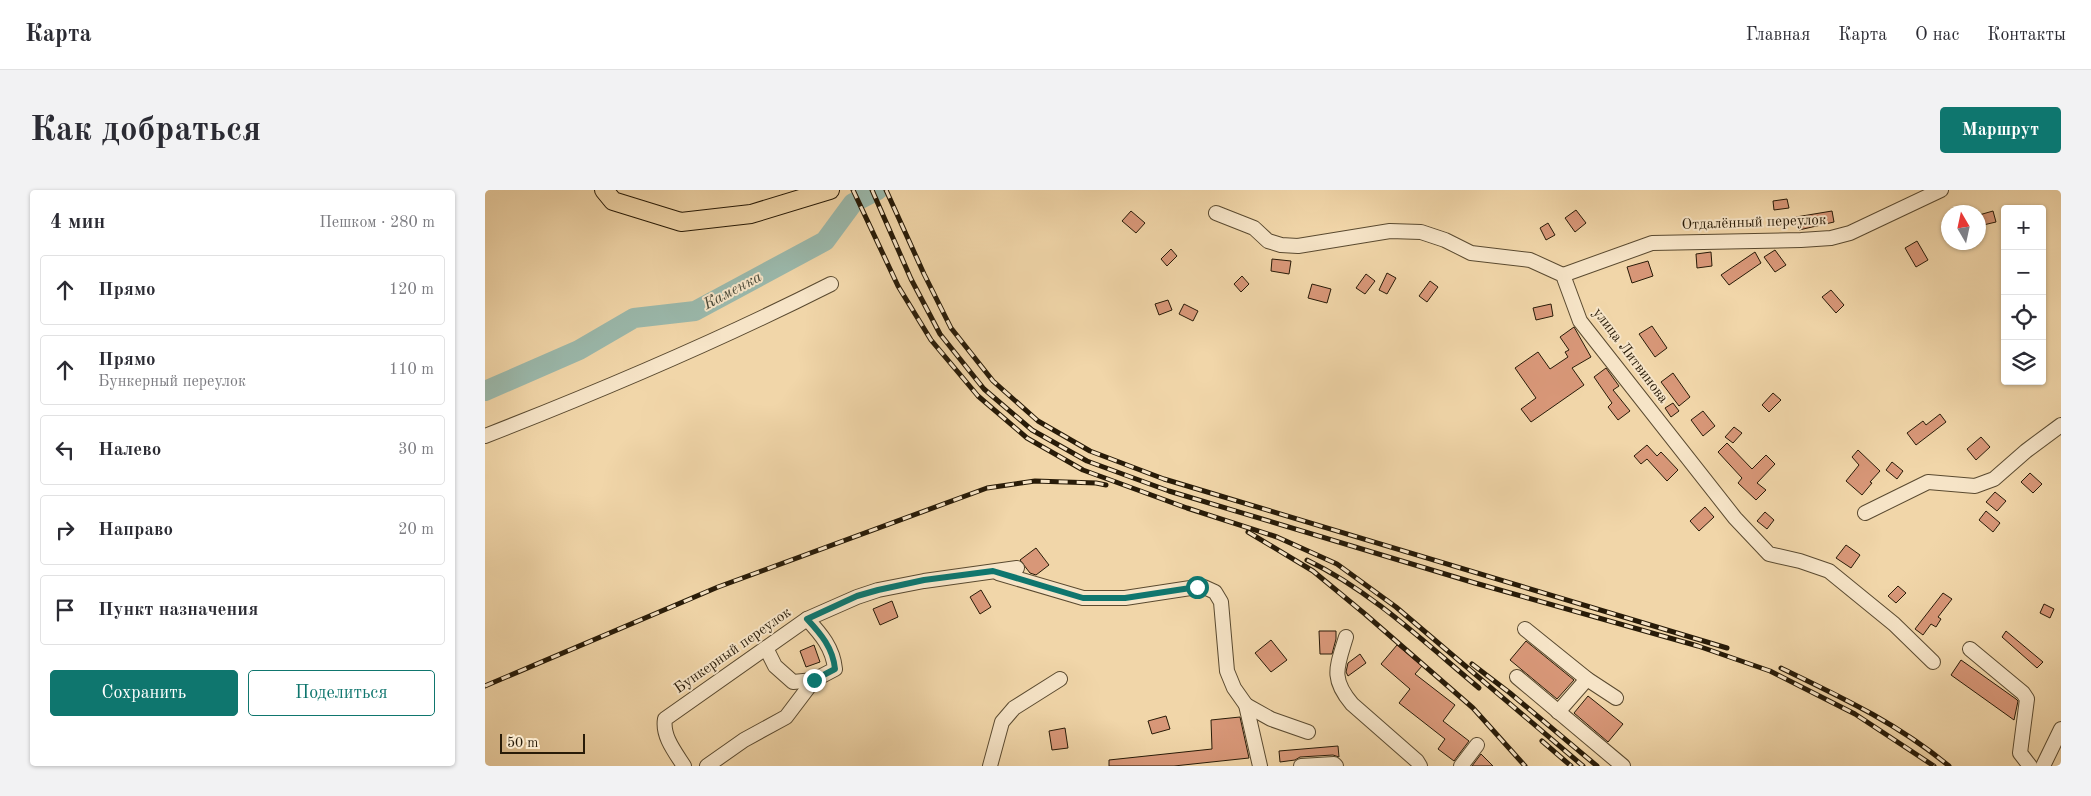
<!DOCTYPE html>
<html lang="ru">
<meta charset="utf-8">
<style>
body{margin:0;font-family:"Old Standard TT",serif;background:#f2f2f3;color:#2b2b33}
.controls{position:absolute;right:15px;top:15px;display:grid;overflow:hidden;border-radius:5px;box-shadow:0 1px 4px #0004}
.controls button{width:45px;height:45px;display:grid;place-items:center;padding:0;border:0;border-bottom:1px solid #e1e1e2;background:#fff;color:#2b2b33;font:25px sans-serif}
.compass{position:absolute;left:1456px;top:15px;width:45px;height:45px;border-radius:50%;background:#fff;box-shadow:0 1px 4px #0004;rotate:351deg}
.scale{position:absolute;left:15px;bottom:12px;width:85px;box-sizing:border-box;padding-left:5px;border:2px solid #281b08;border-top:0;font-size:14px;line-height:18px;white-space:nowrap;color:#281b08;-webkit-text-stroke:4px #f6e4c7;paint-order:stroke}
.stop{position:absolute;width:15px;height:15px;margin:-11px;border:4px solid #0f766e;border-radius:50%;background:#fff}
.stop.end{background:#0f766e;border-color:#fff;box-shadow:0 1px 5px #0008}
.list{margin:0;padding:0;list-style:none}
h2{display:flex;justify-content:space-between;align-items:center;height:65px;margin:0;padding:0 20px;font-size:21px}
h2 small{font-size:16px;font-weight:400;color:#7c7c81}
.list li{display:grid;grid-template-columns:32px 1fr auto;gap:15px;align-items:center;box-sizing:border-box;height:70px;margin:0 10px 10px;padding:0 10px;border:1px solid #e1e1e2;border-radius:5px}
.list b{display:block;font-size:19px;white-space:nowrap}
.list p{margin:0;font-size:16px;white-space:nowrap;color:#7c7c81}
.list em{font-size:16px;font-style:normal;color:#7c7c81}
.actions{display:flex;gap:10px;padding:15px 20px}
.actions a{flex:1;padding:11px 0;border:1px solid #0f766e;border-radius:5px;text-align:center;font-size:18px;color:#0f766e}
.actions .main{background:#0f766e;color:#fff}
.icon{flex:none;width:28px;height:28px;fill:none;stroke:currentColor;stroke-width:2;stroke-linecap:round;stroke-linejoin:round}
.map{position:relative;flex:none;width:1576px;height:576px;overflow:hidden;border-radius:5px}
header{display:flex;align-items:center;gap:30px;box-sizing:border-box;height:70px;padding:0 25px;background:#fff;border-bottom:1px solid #e1e1e2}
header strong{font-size:24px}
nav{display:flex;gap:28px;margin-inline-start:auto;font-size:18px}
.intro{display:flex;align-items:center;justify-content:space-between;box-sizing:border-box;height:120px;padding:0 30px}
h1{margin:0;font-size:35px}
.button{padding:12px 22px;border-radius:5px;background:#0f766e;color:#fff;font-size:18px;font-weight:700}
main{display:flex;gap:30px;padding:0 30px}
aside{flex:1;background:#fff;border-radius:5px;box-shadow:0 1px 4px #0004}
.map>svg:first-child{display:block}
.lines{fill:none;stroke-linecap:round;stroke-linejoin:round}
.river{stroke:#9bb9ac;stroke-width:20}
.building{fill:#d89778;stroke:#281b08}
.minor-casing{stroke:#5a4a30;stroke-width:16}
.major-casing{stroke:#281b08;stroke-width:20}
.minor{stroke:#f6e4c7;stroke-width:14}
.major{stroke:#f1d6a9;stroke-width:18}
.rail-casing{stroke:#281b08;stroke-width:5}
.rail{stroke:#f6e4c7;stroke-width:3;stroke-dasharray:9;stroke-linecap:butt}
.route{stroke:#0f766e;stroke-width:6}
.labels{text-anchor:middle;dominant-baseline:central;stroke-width:4;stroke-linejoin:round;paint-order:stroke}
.street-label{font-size:15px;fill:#281b08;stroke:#f6e4c7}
.water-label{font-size:16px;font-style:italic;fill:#4a4a39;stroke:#f6e4c7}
</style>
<header>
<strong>Карта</strong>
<nav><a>Главная</a><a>Карта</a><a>О нас</a><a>Контакты</a></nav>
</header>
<div class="intro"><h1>Как добраться</h1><a class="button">Маршрут</a></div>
<main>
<aside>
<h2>4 мин<small>Пешком · 280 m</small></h2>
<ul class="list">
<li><svg class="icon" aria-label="ahead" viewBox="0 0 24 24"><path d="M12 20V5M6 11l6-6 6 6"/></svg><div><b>Прямо</b></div><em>120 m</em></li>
<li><svg class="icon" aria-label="ahead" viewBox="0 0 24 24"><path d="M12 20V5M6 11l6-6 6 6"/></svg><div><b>Прямо</b><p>Бункерный переулок</p></div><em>110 m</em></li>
<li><svg class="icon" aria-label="left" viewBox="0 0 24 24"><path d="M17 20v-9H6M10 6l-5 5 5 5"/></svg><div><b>Налево</b></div><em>30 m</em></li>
<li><svg class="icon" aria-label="right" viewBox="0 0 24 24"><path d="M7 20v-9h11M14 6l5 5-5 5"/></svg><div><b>Направо</b></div><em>20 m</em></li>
<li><svg class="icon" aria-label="arrive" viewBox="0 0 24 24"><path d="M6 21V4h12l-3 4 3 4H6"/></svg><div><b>Пункт назначения</b></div></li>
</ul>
<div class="actions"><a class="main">Сохранить</a><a>Поделиться</a></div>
</aside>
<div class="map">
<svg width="1576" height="576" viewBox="0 0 1576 576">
<rect width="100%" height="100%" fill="#f1d6a9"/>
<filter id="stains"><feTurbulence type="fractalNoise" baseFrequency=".004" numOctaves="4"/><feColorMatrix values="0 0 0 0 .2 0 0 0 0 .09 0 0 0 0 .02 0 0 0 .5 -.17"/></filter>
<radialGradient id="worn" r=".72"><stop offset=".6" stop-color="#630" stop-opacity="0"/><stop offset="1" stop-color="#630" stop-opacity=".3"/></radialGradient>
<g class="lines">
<path class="river" d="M0,201L94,160L149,128L210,121L340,51L368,13L393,0"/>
</g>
<g class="building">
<path d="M1302,9L1304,18L1289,20L1288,11Z"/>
<path d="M1091,20L1101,33L1090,42L1080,28Z"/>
<path d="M646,21L660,33L651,43L637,31Z"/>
<path d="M1347,21L1349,32L1314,40L1311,27Z"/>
<path d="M1508,21L1511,32L1494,36V25Z"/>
<path d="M1063,33L1070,45L1061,50L1055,38Z"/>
<path d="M1432,51L1443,70L1431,77L1420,58Z"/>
<path d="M686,59L692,66L682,76L676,69Z"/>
<path d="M1290,60L1301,75L1290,82L1279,67Z"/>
<path d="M1226,62L1227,76L1212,78L1211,64Z"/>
<path d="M1270,62L1276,73L1244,95L1236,85Z"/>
<path d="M787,69L806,71L804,84L786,81Z"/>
<path d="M1163,71L1168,86L1147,93L1142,77Z"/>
<path d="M902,83L911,88L902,104L894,100Z"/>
<path d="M881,84L890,91L880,104L871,98Z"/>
<path d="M757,86L764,94L756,102L749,94Z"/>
<path d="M945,91L953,97L942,112L934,106Z"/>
<path d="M827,94L846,99L842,113L823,108Z"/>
<path d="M1346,100L1359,115L1351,123L1337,107Z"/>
<path d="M683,110L687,120L674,125L670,114Z"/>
<path d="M699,114L713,121L708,131L694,124Z"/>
<path d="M1066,114L1068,126L1051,130L1048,118Z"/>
<path d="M1167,136L1182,158L1170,167L1154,144Z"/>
<path d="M1089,137L1106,167L1087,178L1099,195L1046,232L1036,219L1051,208L1030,178L1053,162L1065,179L1083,167L1080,162L1084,160L1075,147Z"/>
<path d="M1121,178L1134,196L1128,200L1145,221L1133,230L1123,217L1127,213L1109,187Z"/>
<path d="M1188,183L1205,207L1194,216L1176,192Z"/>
<path d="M1288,203L1296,210L1284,222L1277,215Z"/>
<path d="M1188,213L1194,221L1186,227L1180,218Z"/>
<path d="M1218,221L1230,236L1218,246L1206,230Z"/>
<path d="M1455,224L1461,232L1431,255L1422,243L1438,231L1441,235Z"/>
<path d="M1249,237L1257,243L1248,253L1240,247Z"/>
<path d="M1496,247L1505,257L1491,270L1482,259Z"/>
<path d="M1242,253L1267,279L1281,265L1290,274L1272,293L1281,300L1271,310L1253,293L1257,288L1233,262Z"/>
<path d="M1162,255L1172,266L1176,262L1193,280L1182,291L1162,269L1156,274L1149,266Z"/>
<path d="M1373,260L1395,281L1385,292L1387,293L1377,305L1361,291L1374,275L1367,267Z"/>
<path d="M1407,272L1418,281L1412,289L1401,280Z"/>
<path d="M1545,283L1557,294L1548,303L1536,292Z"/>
<path d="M1510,302L1521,311L1512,321L1501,312Z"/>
<path d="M1220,317L1229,327L1214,341L1205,331Z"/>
<path d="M1501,321L1515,333L1508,342L1494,330Z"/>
<path d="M1280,322L1289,330L1282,339L1272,331Z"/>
<path d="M1361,355L1375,365L1366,378L1351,368Z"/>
<path d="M551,358L564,375L551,385L545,383L535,370Z"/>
<path d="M1413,396L1421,403L1411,413L1403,406Z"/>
<path d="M496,400L506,417L495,424L485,407Z"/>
<path d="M1458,403L1467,409L1453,427L1456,429L1451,437L1446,434L1438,445L1430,439Z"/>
<path d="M407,411L413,427L395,435L388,419Z"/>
<path d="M1559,414L1569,419L1565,428L1555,423Z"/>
<path d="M834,441H851V449L847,464H835Z"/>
<path d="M1521,441L1558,472L1552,478L1517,447Z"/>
<path d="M786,450L802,470L786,482L770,463Z"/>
<path d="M1041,451L1089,490L1072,509L1025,470Z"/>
<path d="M329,455L335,472L321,477L315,461Z"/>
<path d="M912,455L937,476L930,484L970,515L958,531L984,551L969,571L953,559L960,549L914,513L925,499L896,474Z"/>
<path d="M875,464L881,473L863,486L861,482L863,473Z"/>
<path d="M1476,470L1531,509L1533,511L1529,530L1466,485Z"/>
<path d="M1103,506L1138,534L1123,552L1089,523Z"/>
<path d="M681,526L685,539L667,544L663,531Z"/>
<path d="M755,527L764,568L689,576H624V570L727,559L726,530Z"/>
<path d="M580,538L583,558L567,560L564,541Z"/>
<path d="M853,556L854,567L848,565L815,567L810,570L795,572L794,561Z"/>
<path d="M996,564L1008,576H987Z"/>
</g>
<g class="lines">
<defs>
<g id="minor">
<path d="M731,23L769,38L783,51L796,55L813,56L905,41L936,42L960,50L986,63L1045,70L1078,85L1095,131L1250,328L1284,364L1315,371L1344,381L1409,434L1448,472"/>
<path d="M1078,85L1167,53L1316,50L1346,48L1365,43L1456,0"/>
<path d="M0,246C118,200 233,151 346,94"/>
<path d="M1380,323L1443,292L1490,296L1509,289L1541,261L1576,235"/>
<path d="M513,383L598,408H640L712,397H719L730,402L736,412L742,481L749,498L761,515L775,576"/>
<path d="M1040,439L1102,489L1131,508"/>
<path d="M861,447C852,477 845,488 867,514L932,571L935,576"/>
<path d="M281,458L290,476L308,492L329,490L350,479C348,458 336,444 322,429"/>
<path d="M1485,459L1538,503L1542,509L1535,563L1545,576"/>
<path d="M1032,487L1138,576"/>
<path d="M761,515L786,529L823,542"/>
<path d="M1073,522L1102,489"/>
<path d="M199,576C190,562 177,546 180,529L322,429L372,407L393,400L439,391L532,378"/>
<path d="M222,576L259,550L301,527L329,490"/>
<path d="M505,576L517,532L529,518L575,489"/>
<path d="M816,576L849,574L851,576"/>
<path d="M976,576L992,555"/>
<path d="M1558,576L1576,539"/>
</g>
<path id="major" d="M119,0L128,11L196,32L266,24L345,0"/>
</defs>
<use href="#minor" class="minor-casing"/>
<use href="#major" class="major-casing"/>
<use href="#minor" class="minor"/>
<use href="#major" class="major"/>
<defs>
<g id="rail">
<path d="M368,0L413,96L446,150L493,206L542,248L598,280L702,318L792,347L852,374L911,417L1098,576"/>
<path d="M387,0L426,89L455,144L499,199L547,240L602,271L684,301L990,393L1213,456L1285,481L1370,524L1449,576"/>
<path d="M401,0L439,84L466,138L508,191L553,231L605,261L679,289L1242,458"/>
<path d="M763,342L828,381L880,424L988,518L1040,576"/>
<path d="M822,370C886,401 939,452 994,498"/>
<path d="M987,474L1025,503L1112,576"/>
<path d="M1296,478C1356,507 1412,533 1464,576"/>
<path d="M0,496L233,397L502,298L550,291L611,293L621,295"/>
<path d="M1057,551L1086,576"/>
</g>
</defs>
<use href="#rail" class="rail-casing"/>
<use href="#rail" class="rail"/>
</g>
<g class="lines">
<path class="route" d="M329,490L350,479C348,458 336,444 322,429L372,406L393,400L439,390L508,381L598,408H640L712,397"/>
</g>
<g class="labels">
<g class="street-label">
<text transform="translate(1269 33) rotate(-2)">Отдалённый переулок</text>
<text transform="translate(1145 166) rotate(53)">улица Литвинова</text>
<text transform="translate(248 461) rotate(-35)">Бункерный переулок</text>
</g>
<g class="water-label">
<text transform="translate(248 101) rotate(-28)">Каменка</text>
</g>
</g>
<rect width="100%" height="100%" filter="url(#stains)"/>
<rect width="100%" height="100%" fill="url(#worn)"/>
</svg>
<div class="controls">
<button>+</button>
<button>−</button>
<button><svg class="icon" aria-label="locate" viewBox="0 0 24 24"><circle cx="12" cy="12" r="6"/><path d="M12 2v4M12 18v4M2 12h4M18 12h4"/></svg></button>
<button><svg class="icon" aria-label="layers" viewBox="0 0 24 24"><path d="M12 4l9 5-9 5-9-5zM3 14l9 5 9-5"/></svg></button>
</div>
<svg class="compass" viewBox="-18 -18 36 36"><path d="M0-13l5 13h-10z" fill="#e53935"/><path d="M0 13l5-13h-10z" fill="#7c7c81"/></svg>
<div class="scale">50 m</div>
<div class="stop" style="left:712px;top:397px"></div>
<div class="stop end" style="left:329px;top:490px"></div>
</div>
</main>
